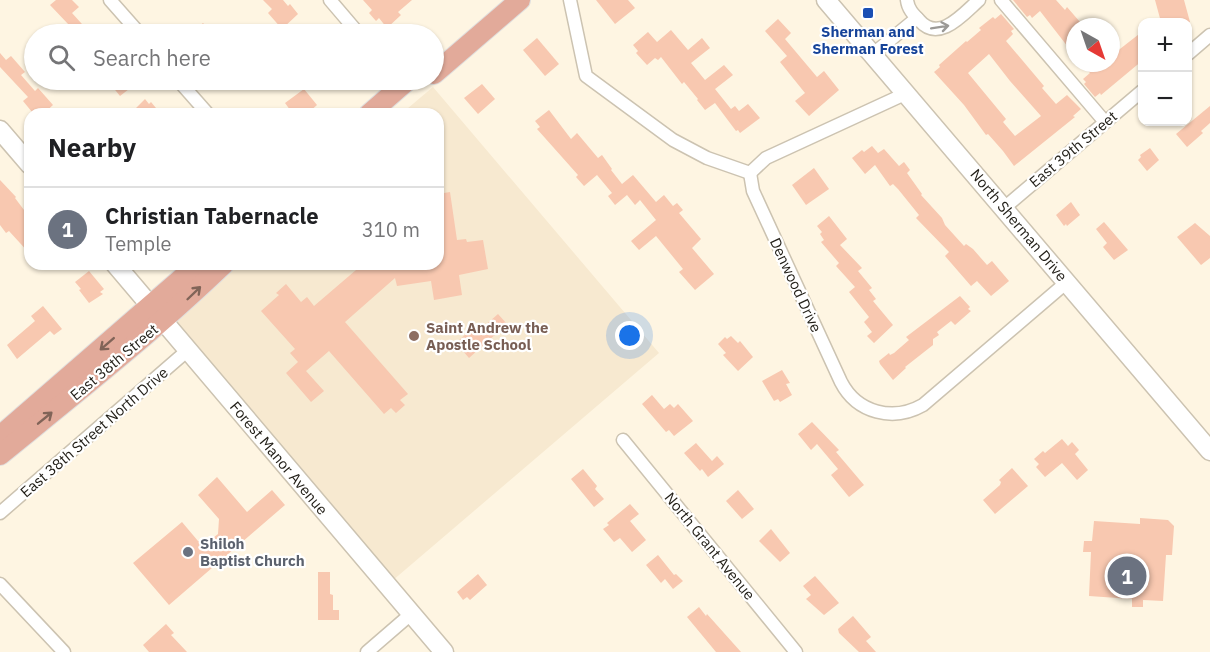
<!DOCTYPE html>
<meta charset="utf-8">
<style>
body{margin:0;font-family:"IBM Plex Sans",sans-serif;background:#f2f2f2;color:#202124}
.controls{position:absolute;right:18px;top:18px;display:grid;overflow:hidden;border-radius:12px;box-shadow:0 2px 4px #0004}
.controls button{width:54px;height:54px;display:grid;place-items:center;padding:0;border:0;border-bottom:2px solid #e0e0e0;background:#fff;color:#202124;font:30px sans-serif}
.compass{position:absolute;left:1066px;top:18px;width:54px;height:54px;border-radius:50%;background:#fff;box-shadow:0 2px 4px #0004;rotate:140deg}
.you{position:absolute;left:630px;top:336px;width:21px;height:21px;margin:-15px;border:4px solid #fff;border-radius:50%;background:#1a73e8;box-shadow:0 0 0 9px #1a73e833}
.badge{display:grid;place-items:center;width:39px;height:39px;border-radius:50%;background:#2563eb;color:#fff;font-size:20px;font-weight:700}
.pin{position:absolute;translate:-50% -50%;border:3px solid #fff;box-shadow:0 2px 6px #0006}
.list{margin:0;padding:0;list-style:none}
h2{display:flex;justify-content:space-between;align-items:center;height:78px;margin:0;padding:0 24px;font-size:26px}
h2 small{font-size:20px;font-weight:400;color:#757577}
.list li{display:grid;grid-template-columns:39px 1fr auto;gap:18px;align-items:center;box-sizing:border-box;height:84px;padding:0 24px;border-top:2px solid #e0e0e0}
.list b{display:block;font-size:22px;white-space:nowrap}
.list p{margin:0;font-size:20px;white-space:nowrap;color:#757577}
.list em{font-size:20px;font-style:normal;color:#757577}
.icon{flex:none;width:33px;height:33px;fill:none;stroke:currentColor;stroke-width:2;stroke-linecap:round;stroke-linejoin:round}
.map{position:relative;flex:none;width:1210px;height:652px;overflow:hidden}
.search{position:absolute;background:#fff;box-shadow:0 2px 4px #0004;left:24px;top:24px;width:420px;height:66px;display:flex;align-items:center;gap:15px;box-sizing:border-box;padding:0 21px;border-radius:33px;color:#757577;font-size:22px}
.panel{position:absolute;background:#fff;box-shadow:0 2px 4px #0004;left:24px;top:108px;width:420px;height:162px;border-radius:18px}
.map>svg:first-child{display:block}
.built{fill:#f7e9d0}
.building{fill:#f8c8b0;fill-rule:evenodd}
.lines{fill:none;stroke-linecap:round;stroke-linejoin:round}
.street-casing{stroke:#ccc3b1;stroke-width:15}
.secondary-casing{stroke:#ccc3b1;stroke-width:21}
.primary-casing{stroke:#e0dfde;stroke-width:22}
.street{stroke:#fff;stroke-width:12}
.secondary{stroke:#fff;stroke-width:18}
.primary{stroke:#e2aa9a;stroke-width:20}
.oneway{stroke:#9b9996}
.oneway2{stroke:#816458}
.transit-dot{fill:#1a4fb4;stroke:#fff;stroke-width:2}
.education-dot{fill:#8d6e63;stroke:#fff;stroke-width:2}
.worship-dot{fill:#6b7280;stroke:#fff;stroke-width:2}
.labels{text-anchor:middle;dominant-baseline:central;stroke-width:4.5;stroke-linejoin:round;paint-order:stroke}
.transit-label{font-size:15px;font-weight:bold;fill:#164399;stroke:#fff}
.street-label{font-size:15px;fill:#201d16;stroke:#fff}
.education-label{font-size:15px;font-weight:bold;fill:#785e54;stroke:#fff;text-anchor:start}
.worship-label{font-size:15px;font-weight:bold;fill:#5b616d;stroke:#fff;text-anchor:start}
</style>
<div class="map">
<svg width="1210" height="652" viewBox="0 0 1210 652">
<rect width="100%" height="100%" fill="#fef5e2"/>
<path class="built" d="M433,87L659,353L392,581L169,319L225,264H438V114H401Z"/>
<g class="building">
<path d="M56,0H72L79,7L72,13L91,34H58L69,25L50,5Z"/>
<path d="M263,0H283L288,6L290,4L298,14L282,29L268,13L272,9Z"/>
<path d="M363,0H412L398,12L401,15L387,28L379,18L376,21L369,13L372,10Z"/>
<path d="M596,0H628L635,8L615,24Z"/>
<path d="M1013,0H1056L1065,10L1067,7L1080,22L1075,26V56L1040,11L1032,18L1030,15L1027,17Z"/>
<path d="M1155,0H1184L1190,22H1161Z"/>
<path d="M1001,14L1014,29L1011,31L1013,34L1006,41L1044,86L1042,88L1056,104L1067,95L1081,109L1073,116L1075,117L1014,166L1003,151L988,134L986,135L964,105L934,72L940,67L939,65L966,41L967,42L981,30L979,28L993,17L995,19ZM989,54L1010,81L1041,116L1015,136L1003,122L1006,119L968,73Z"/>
<path d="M778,19L791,33L785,39L817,77L824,71L839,90L809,116L795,101L805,93L780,62L787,56L765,31Z"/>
<path d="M203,23L213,34H190Z"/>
<path d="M671,30L688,50L702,38L710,48L691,63L705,80L724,65L733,75L715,89L731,109L735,106L739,111L748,104L760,118L740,133L738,130L736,131L715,103L705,110L697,100L698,99L684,82L682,84L661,57L658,60L655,58L647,65L636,53L638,51L633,45L648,32L657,42Z"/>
<path d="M1143,31V60L1101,95L1100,93L1095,97L1084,84L1086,82L1083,79L1090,73L1081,63H1111V56Z"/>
<path d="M537,38L559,64L545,76L523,50Z"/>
<path d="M0,53L6,60L11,56L25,72L21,75L35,91L38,88L53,105L43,114H39L35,109L32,112L23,101L28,97L0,67Z"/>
<path d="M107,80H128L133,86L120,96Z"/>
<path d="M482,84L495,99L478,114L464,98Z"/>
<path d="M304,89L317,105L308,113L304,108L297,114H293L285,103Z"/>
<path d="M145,99L149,104L151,102L161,114H130Z"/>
<path d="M1210,106V123L1201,131L1203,133L1187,147L1176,134Z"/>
<path d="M549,110L571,139L577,133L598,158L602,155L612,169L611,170L622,184L633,175L656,202L664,195L673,206L677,203L683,210L679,213L701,239L692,248L714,274L695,290L679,272L683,269L656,236L639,250L631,241L656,220L640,200L635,205L627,195L615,205L608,196L612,193L597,175L584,186L576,177L578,175L537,129L540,127L535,121Z"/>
<path d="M872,146L878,153L884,149L899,166L904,162L910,170L907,173L922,194L921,195L942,218L945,225L964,246L966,244L973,249L987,265L992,261L1009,281L991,296L977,281L971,286L945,256L949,252L916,218L919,215L898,189L893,184L890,186L875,165L865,174L852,158L862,150L864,152Z"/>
<path d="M1150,148L1159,160L1147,171L1138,160L1141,157L1140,155Z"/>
<path d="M814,168L829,189L806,205L792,185Z"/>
<path d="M0,180L16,197L15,198L30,218V254L9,231L6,233L0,225Z"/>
<path d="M450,192L457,240L466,239L467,242L483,240L488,269L459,275L462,295L434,300L431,281L397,286L395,278L345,322L408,394L400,400L405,405L396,413L391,408L384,414L329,351L306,371L324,391L311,402L286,373L298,362L290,353L295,349L261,311L279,295L276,293L286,284L301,302L307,297L314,306L363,264H438V194Z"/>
<path d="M1071,202L1080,215L1067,226L1066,224L1064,226L1056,215Z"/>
<path d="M829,216L847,239L840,245L862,268L858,271L872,288L869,290L876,299L873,301L893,325L874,343L867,336L872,332L864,322L869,317L849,292L855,287L836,266L839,263L821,242L824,240L820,234L822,232L817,226Z"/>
<path d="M1104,222L1128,250L1114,260L1103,247L1107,243L1096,229Z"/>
<path d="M1195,223L1210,236V258L1201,265L1177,237Z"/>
<path d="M89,271L104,289L100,292L103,294L89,303L79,290L81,289L75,282Z"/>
<path d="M960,296L970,307L968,309L971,311L955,325L951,321L937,332L939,335L933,339V345L905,367L906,368L893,380L880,364L879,361L889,353L890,355L894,353L909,340L906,337Z"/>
<path d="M43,306L62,329L54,335L50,331L17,359L7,345L35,321L31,316Z"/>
<path d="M498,314L507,324L469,358L456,343L476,325L481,329Z"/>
<path d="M731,336L738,343L740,341L753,357L738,371L723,355L726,353L718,344L725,337L727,339Z"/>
<path d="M782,370L790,383L786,384L792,395L780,402L778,399L774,401L762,381Z"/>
<path d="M652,395L664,409L670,404L674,408L678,404L693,421L674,436L669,430L666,432L642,404Z"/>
<path d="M812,422L839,450L836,452L864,485L849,497L831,475L838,469L817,444L811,450L798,434Z"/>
<path d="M1062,439L1068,446L1072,442L1079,450L1075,454L1088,470L1077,480L1062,463L1045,477L1036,467L1039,464L1034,459L1043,451L1045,453Z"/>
<path d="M696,443L712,461L717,456L724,464L708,477L702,469L700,471L684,453Z"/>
<path d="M1012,468L1028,486L995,514L983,500L1000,485L1001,482L999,480Z"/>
<path d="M583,469L597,486L595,489L604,499L594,507L571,479Z"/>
<path d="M217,477L247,512L272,490L285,505L169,605L133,563L182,522L198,541H209L218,534L219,519L198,495Z"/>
<path d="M738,490L754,509L742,519L726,501Z"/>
<path d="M630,504L639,514L630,521L646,540L632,552L620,538L614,542L603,529L609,525L607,523Z"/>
<path d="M1140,518L1168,520L1174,526L1172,555H1166L1163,601L1143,600V607H1132V599L1089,596L1091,552H1083L1084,541H1092L1094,521L1140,524Z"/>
<path d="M771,529L790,553L780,562L759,541Z"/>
<path d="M658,555L674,575L676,574L683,581L673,589L665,579L661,583L646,565Z"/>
<path d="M318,572H330V594L333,595V610H339V620H318Z"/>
<path d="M478,574L487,585L470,600L467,597L463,600L457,592Z"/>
<path d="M815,576L839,603L824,615L806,599L811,595L803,586Z"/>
<path d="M699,607L706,616L707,614L741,652H716L687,617Z"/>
<path d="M853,616L871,637L866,641L876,652H859L839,633L838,629Z"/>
<path d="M166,624L174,633L171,635L187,652H149L143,645Z"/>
</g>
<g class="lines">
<defs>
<g id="street">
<path d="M110,0L140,34"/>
<path d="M330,0L359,34"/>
<path d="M570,0L586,76L673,140L707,158L750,173"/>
<path d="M907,0C908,9 913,14 919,20C939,44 964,13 979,0"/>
<path d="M1001,0L1105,122"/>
<path d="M873,54L917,18"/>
<path d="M1188,54L1210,35"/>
<path d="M178,80L208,114"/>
<path d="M750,173L753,191L841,382C857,413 893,422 923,405L1067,282"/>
<path d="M750,173L766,158L907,93"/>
<path d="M1004,208L1142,91"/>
<path d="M623,440L796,652"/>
<path d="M0,513L188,350"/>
<path d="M0,584L64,652"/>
<path d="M367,652L411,614"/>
</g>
<g id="secondary">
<path d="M826,0L1210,451"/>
<path d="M0,130L30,165"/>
<path d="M115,264L444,652"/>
</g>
<g id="primary">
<path d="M434,74L520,0"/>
<path d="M369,114L408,80"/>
<path d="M0,436L198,264"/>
<path d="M0,455C76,393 153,332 224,264"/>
</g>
</defs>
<use href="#street" class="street-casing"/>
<use href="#secondary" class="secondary-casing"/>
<use href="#primary" class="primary-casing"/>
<use href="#street" class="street"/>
<use href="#secondary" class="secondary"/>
<use href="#primary" class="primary"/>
</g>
<defs><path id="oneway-shaft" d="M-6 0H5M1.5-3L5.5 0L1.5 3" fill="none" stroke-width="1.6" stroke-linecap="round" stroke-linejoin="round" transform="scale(1.5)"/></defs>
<use class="oneway" href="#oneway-shaft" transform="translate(940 27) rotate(-9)"/>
<g class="oneway2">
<use href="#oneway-shaft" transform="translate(194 293) rotate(-44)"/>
<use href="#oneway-shaft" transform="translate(107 344) rotate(139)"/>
<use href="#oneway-shaft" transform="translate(45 418) rotate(-39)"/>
</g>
<rect class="transit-dot" x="862" y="7" width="12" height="12" rx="3"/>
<circle class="education-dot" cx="414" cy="336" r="6"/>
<circle class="worship-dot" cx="188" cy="552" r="6"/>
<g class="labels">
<g class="transit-label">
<text x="868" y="31">Sherman and<tspan x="868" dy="17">Sherman Forest</tspan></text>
</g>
<g class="street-label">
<text transform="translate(1073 149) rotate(-40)">East 39th Street</text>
<text transform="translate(1019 225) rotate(50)">North Sherman Drive</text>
<text transform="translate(796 285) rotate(65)">Denwood Drive</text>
<text transform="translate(114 362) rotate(-40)">East 38th Street</text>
<text transform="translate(94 432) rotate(-41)">East 38th Street North Drive</text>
<text transform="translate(279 458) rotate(50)">Forest Manor Avenue</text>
<text transform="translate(710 546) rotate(51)">North Grant Avenue</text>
</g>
<g class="education-label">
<text x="426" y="327">Saint Andrew the<tspan x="426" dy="17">Apostle School</tspan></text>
</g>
<g class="worship-label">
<text x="200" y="543">Shiloh<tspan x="200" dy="17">Baptist Church</tspan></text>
</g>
</g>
</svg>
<div class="controls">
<button>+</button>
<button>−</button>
</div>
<svg class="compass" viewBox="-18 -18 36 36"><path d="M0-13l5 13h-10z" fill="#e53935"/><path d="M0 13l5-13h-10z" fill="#757577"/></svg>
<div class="you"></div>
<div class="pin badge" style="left:1127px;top:576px;background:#6b7280">1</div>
<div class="search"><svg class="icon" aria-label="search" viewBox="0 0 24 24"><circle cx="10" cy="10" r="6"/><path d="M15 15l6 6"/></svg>Search here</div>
<section class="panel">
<h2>Nearby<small></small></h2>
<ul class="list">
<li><span class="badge" style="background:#6b7280">1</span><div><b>Christian Tabernacle</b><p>Temple</p></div><em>310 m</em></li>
</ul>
</section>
</div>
